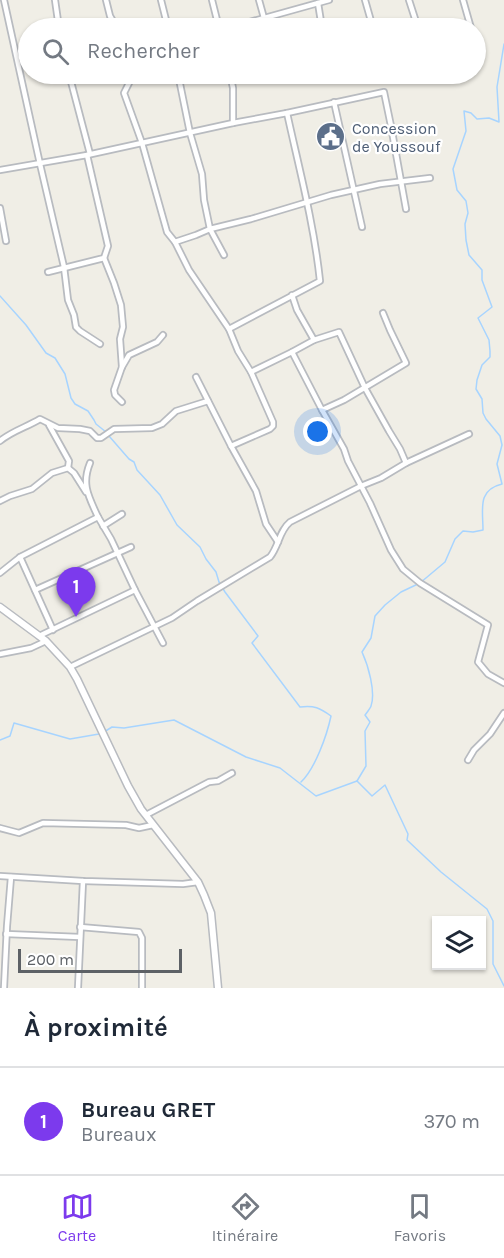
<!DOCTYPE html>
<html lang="fr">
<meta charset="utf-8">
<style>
body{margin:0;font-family:Karla,sans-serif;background:#f6f6f7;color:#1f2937}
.controls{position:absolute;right:18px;bottom:18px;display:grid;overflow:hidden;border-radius:0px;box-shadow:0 2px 4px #0004}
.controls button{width:54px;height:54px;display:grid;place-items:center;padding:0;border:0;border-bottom:2px solid #e0e1e3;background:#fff;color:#1f2937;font:30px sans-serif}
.scale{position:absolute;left:18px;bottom:15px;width:164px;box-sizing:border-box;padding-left:6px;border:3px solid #5d6166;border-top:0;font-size:16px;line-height:21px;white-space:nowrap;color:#5d6166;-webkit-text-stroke:4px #fff;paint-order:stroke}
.you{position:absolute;left:318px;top:432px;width:21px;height:21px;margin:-15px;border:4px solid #fff;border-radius:50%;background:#1a73e8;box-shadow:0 0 0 9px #1a73e833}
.badge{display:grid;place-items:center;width:39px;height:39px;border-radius:50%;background:#7c3aed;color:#fff;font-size:20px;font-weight:700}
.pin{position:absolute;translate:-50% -50px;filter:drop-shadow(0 2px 3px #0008)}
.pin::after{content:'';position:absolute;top:32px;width:21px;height:18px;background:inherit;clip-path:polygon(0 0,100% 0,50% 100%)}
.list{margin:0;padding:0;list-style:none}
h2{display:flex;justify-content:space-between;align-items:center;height:78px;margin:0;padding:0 24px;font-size:26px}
h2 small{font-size:20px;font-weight:400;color:#747a83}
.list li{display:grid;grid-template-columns:39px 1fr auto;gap:18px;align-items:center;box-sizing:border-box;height:108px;padding:0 24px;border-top:2px solid #e0e1e3}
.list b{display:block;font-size:22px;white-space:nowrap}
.list p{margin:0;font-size:20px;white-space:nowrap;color:#747a83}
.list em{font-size:20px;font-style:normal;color:#747a83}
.icon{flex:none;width:33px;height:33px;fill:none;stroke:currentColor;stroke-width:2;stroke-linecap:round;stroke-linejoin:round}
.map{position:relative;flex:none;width:504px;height:988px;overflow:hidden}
.search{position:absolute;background:#fff;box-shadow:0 2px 4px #0004;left:18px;right:18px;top:18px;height:66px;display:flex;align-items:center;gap:15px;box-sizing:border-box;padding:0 21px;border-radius:33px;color:#747a83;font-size:22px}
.sheet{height:186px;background:#fff}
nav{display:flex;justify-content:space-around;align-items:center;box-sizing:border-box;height:84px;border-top:2px solid #e0e1e3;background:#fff;font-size:16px;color:#747a83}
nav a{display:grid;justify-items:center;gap:3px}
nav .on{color:#7c3aed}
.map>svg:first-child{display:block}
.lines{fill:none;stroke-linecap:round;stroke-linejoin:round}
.stream{stroke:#a7d4ff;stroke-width:1.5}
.minor-casing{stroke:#b8bbc0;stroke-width:8}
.tertiary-casing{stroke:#b8bbc0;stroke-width:9}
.minor{stroke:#fff;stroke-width:4.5}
.tertiary{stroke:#fff;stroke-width:6}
.labels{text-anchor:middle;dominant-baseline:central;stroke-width:4.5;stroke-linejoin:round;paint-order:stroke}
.service-label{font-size:16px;fill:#4e5e75;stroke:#fff;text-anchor:start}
</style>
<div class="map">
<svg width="504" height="988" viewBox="0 0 504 988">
<rect width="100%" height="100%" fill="#f0eee6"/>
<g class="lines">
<g class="stream">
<path d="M0,296L26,325L46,353L55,358L65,374L71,398L75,404L88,411L94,420L96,424L106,432"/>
<path d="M109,436L129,459L134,462L137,470L160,495L177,525L200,547L206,559L216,572L219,582L225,592L258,636L252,643L300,707C314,705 320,708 331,716C327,735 315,769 301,782"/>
<path d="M104,732L112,727L124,728L174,720L246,757L280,768L316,796L357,781L372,796L385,785L408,834L407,840L441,872L487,909L493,921V964L504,986"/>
<path d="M0,740L10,736L14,723L70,739L99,734"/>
<path d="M357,781L366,766L365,731L370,722L365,715C366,714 371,707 371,706C376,692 368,665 362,652L371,638L375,616L385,605L401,592L420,583L445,562L455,539L463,531L473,532L483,530C483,509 477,490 502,484L497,464L502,445L500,436L486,419L483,413L482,399L476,389L477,380L482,365L490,357V351L489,340L478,318L492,307L482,280V270L469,255L466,240L465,224L468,213L466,201L457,190L453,169L466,131L464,111L471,113L477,119L489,118L499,122L497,87L504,44"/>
</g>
<defs>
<g id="minor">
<path d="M4,0L40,164L64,267L68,300L74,315L76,327L80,331L100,344"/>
<path d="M55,0L59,28"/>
<path d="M106,0L110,16L117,28"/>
<path d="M161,0L168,28"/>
<path d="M212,0L219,28"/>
<path d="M259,0L264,18"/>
<path d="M365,0L373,28"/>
<path d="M409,0L418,28"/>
<path d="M463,0L471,28"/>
<path d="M318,3L322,28"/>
<path d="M228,28L329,0"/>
<path d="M69,74L90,154"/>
<path d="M129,74L131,79L124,93L142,143L167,232L175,242"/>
<path d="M178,74L190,133L202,174L204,200L210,229L224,255"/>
<path d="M334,102L362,227"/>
<path d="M287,113L384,92L391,126L406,209"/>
<path d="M0,170L87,155L233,123V88L230,74"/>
<path d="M0,208L6,241"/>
<path d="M104,258L114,283L121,305L123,327L120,339L122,367"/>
<path d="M48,272L104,258L108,246L87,155"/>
<path d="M292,295L297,310L314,340"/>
<path d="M229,329L320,281C314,224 299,168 287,113L233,123"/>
<path d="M292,352L322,410L344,449L348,461L370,503L391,550L403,569L420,583L488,625L478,662L488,674L504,683"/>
<path d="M196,377L231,446L256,491L266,524L278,542"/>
<path d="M122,402L115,395L114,390L122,367L129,355L157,342L163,335"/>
<path d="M322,410L344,400L406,363L390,330L383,313"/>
<path d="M49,425L69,461L68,468"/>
<path d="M0,441C12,431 27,427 40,419L58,428L80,429L90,431L97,438H101L114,429L152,428L162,424L176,411L208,401"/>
<path d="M231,446L270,429L273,426V422L251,372"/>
<path d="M90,463C81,485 89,497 98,517"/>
<path d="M406,463L400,449L389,431L365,388L339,332L314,340L292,352L251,372L238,351L229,329L189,270L175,242L196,235L210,229L251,219L331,195L380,184L430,178"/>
<path d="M0,501L10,496L32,489L52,473L68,468L74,473L86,492"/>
<path d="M103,526L122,514"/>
<path d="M20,557L53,630"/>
<path d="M0,573L20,557L98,517L111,539L135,590L163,643"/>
<path d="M35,590L131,547"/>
<path d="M39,636L135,590"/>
<path d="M0,654L31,648L46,641"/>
<path d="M70,667L172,618L197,601L270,557C279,546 279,531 290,522L361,486L381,478L406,463L469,434"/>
<path d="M468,760L474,750L490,734L504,713"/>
<path d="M146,815L209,782L218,781L232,773"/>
<path d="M0,828L19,833L43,823L126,825L139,828L153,825"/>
<path d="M0,876L83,881L183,884L198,882"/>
<path d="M80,927L139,932L142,938V988"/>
<path d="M6,934L80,937"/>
<path d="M4,988L7,926L11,877"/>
<path d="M78,988L83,881"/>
</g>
<path id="tertiary" d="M0,607L46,641L70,667L77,679L128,786L141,809L198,882L204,895L211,913L218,988"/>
</defs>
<use href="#minor" class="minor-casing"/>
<use href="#tertiary" class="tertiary-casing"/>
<use href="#minor" class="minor"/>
<use href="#tertiary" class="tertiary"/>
</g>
<defs>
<symbol id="civic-disc" viewBox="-11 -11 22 22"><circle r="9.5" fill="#5c6f8a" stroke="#fff"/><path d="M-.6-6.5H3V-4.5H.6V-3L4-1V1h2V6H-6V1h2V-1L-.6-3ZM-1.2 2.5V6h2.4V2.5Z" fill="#fff"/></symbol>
</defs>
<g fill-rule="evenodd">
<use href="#civic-disc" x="314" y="120" width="33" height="33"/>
</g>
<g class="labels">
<g class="service-label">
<text x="352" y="128">Concession<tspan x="352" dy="18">de Youssouf</tspan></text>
</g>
</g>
</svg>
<div class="controls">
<button><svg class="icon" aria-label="layers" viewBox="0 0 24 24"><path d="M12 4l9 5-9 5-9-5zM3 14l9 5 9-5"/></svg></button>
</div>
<div class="scale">200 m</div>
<div class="you"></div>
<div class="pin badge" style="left:76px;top:617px">1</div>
<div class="search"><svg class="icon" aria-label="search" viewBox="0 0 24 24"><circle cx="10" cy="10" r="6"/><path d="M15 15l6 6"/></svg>Rechercher</div>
</div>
<section class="sheet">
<h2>À proximité<small></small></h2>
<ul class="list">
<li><span class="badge">1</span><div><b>Bureau GRET</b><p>Bureaux</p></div><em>370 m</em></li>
</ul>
</section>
<nav>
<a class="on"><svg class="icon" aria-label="map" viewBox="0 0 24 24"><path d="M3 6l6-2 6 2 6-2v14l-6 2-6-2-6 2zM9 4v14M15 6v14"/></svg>Carte</a>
<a><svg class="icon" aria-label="directions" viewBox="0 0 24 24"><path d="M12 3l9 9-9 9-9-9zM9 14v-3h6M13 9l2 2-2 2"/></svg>Itinéraire</a>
<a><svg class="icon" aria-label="saved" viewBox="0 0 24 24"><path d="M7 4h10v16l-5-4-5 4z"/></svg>Favoris</a>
</nav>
